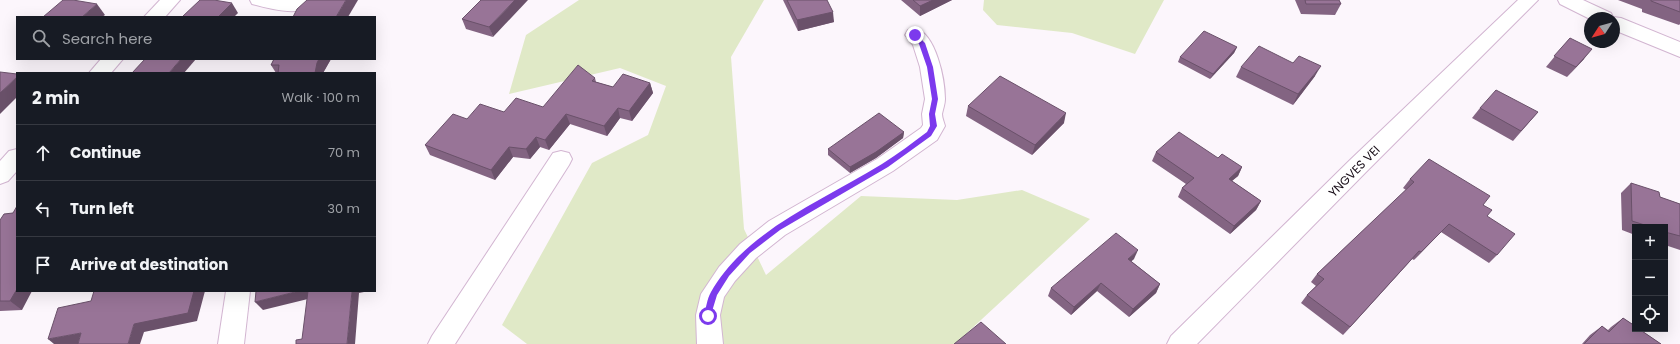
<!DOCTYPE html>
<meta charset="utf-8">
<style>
body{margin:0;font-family:Poppins,sans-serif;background:#20242c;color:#f1f3f6}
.controls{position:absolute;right:12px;bottom:12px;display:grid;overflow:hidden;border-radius:0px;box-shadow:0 4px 16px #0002}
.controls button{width:36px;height:36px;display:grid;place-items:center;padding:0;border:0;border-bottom:1px solid #363941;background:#171b24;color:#f1f3f6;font:20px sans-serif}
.compass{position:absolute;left:1584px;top:12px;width:36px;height:36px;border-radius:50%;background:#171b24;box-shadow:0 4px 16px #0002;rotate:234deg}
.stop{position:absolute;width:12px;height:12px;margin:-9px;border:3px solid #7c3aed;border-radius:50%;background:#fff}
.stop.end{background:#7c3aed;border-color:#fff;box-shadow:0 1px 4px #0008}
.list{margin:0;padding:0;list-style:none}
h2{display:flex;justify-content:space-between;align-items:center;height:52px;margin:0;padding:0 16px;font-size:17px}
h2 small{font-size:13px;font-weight:400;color:#9ea1a6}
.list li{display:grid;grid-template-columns:26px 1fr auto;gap:12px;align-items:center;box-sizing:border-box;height:56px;padding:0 16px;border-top:1px solid #363941}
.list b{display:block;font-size:15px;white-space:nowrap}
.list em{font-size:13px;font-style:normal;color:#9ea1a6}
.icon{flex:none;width:22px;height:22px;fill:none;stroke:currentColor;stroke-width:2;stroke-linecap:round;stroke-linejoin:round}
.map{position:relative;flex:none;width:1680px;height:344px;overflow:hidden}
.search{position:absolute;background:#171b24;box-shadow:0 4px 16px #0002;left:16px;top:16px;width:360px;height:44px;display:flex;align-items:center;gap:10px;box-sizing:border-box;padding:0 14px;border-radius:0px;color:#9ea1a6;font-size:15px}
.panel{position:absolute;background:#171b24;box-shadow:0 4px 16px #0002;left:16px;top:72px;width:360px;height:220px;border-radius:0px}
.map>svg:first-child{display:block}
.green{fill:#e0e9c7}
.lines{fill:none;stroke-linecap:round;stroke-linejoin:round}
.minor-casing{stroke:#d2b5d1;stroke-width:2}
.minor{fill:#fff;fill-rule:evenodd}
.wall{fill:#836482}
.shaded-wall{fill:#6a516a}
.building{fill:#987497;stroke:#6a516a}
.route{fill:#7c3aed}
.labels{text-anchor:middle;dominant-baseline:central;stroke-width:3.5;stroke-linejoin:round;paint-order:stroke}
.street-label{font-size:12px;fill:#150b15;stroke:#fff}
</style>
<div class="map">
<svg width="1680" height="344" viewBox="0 0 1680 344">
<rect width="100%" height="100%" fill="#fcf6fc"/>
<g class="green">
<path d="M579,0H764L731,57L744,229L766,275L861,196L957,200L1022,190L1090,219L955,344H527L502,325L592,163L648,135L666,86L620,68L509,94L526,35Z"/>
<path d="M984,0H1164L1135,54L1072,33L997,25L983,10Z"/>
</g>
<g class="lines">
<defs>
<g id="minor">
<path d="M160,0H180L165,17H144Z"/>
<path d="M250,0H318C307,19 270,9 252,4Z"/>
<path d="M1518,0H1538L1366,172L1197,344H1167L1171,336L1350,160Z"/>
<path d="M1558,0H1583L1611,13L1613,17L1621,18L1680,42V57L1614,30V18L1590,19L1560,4Z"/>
<path d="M915,28C936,34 945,79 945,99C945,104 943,109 942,114C942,118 944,122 945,126L937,140L893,171L785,235L756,258L735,281L724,297L720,315L723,344H697L696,315L701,294L719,267L740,244L769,221L877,159L921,128L923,125L922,114L925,99L920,67L913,45L905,35L908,30Z"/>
<path d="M101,59H123L111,73H89Z"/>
<path d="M17,149V171L8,181L0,184V161L9,151Z"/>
<path d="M561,151L569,153L572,159L569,165L455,344H428L432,336L553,153Z"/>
<path d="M226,291H250L244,344H218Z"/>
</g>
</defs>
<use href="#minor" class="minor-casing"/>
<use href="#minor" class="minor"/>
</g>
<g class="wall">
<path d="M481,0L493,37L466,29L462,19Z"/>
<path d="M783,0H827L834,22L798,31Z"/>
<path d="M901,0H952L920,16Z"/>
<path d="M1295,0H1339L1341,4L1335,15L1301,14Z"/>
<path d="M1618,0H1680V24L1679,25L1642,12V9Z"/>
<path d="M1570,38L1584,59L1567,77L1546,67Z"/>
<path d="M1237,47L1234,53L1210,79L1178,62L1180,57Z"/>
<path d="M274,59H331L323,73H276L271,65Z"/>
<path d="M1241,67L1315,76L1293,105L1236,77Z"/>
<path d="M595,78L596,82L613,87L650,83L653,93L632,121L620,118L607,136L570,124L549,150L540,147L530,159L513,157L495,180L430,155L425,145L467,119L504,112L543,107Z"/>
<path d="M968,106L1064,123L1032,155L966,116Z"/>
<path d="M1480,108L1538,112L1513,141L1472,118Z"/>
<path d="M904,132L903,138L876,158L850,173L828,155V149Z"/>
<path d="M1156,152L1218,158L1242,167L1238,176L1232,181L1261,201L1256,210L1230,234L1178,197L1182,188L1186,184L1152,161Z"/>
<path d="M1410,179L1483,205L1497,255L1489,263L1441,232L1414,260L1412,259L1343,335L1301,303L1307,295L1316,286L1311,282L1317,274L1406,190L1403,188Z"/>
<path d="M1631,183L1660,197L1680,204V250L1665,245V227H1635V235L1622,230L1621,193Z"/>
<path d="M13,213L22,310L0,311V220Z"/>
<path d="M1134,259L1131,261L1160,284L1156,293L1129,317L1097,291L1071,315L1048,296L1051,288Z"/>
<path d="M1623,318L1661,344H1582L1590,335L1602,326L1608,330L1611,327Z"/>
</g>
<g class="shaded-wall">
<path d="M346,0H358L348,17H336Z"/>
<path d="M515,0H528L493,37L489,27Z"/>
<path d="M933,0H952L920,16V6Z"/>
<path d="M232,3L238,13L234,17H218Z"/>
<path d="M97,4L105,15L102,17H82Z"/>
<path d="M833,12L834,22L798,31L797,20Z"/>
<path d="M1237,47L1234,53L1210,79L1213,74Z"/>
<path d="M1592,49L1584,59L1567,77L1576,67Z"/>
<path d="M181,59H196L184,73H169Z"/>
<path d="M319,59H331L323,73H315L317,63Z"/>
<path d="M1321,66L1315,76L1293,105L1298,94Z"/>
<path d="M17,77V97L0,114V93Z"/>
<path d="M650,83L653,93L632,121L629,111Z"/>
<path d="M618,108L620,118L607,136L604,126Z"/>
<path d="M1066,113L1064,123L1032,155L1035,145Z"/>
<path d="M566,114L570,124L549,150L545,140Z"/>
<path d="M904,132L903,138L876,158L850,173V167Z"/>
<path d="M536,137L540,147L530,159L526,149Z"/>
<path d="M509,147L513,157L495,180L491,170Z"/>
<path d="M1242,167L1238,176L1224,187L1229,179Z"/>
<path d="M1261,201L1256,210L1230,234L1234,226Z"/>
<path d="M1449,224L1441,232L1414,260L1421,252Z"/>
<path d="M1138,250L1134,259L1125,267L1128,259Z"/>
<path d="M1419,251L1412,259L1343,335L1350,327Z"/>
<path d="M1101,283L1097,291L1071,315L1074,307Z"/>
<path d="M1160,284L1156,293L1129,317L1133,309Z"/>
<path d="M17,289V291H32L22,310L10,301Z"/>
<path d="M194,291H205L197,321L144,332L140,344H128L134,324Z"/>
<path d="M299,291H311L316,297L263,310L255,302Z"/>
<path d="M352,291H364V292L359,293L355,344H347Z"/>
<path d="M81,333L78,344H54L48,339Z"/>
</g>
<g class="building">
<path d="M63,0H73L97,4L82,17H43Z"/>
<path d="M200,0H214L232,3L218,17H182Z"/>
<path d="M307,0H346L336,17H293L297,9Z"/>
<path d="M481,0H515L489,27L462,19Z"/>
<path d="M787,0H827L833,12L797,20Z"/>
<path d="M913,0H933L920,6Z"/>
<path d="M1305,0H1339L1341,4H1306Z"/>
<path d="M1651,0H1680V12L1651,1Z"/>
<path d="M1204,31L1237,47L1213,74L1180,57Z"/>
<path d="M1570,38L1592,49L1576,67L1554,56Z"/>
<path d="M1259,46L1293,63L1299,56L1321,66L1298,94L1241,67Z"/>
<path d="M145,59H181L169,73H132Z"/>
<path d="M274,59H319L317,63L315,73H278L279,65H271Z"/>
<path d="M578,65L595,78L592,81L613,87L623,74L650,83L629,111L618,108L604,126L566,114L545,140L536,137L526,149L509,147L491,170L425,145L453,114L467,119L480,104L504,112L516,98L543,107Z"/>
<path d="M0,72L17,74V77L0,93Z"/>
<path d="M1000,76L1066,113L1035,145L968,106Z"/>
<path d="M1496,90L1538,112L1521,131L1480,108Z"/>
<path d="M879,113L904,132L876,152L850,167L828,149Z"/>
<path d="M1179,132L1218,158L1222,154L1242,167L1229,179L1261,201L1234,226L1182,188L1194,178L1156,152Z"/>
<path d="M1429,159L1490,196L1483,205L1492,210L1487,216L1515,234L1497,255L1449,224L1421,252L1419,251L1350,327L1307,295L1324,279L1317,274L1414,182L1410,179Z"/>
<path d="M1631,183L1659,192L1660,197L1680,204V236L1665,232V227H1651L1632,221Z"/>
<path d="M17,206V289L10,301H0V220L4,214L13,213Z"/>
<path d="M1116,233L1138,250L1128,259L1160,284L1133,309L1101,283L1074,307L1051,288Z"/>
<path d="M94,291H194L188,313L134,324L128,344H78L81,333L48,339L58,308L91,301Z"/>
<path d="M256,291H299L255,302Z"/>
<path d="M308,291H352L347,344H296V340L302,339Z"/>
<path d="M1623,318L1635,326V329H1639L1661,344H1584L1602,326L1609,332Z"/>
<path d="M981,322L1006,344H954Z"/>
</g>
<path class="route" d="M915,33L925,43L933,67L938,99L935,114L937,126L931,136L888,167L780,230L750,253L729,276L717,295L710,318H705L704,316C706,308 707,299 711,292C746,230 824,200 882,164C898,154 912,143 927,132L930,126L929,114L932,99L927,67L919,44L912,35Z"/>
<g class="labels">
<g class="street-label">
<text transform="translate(1354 171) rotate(-45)">YNGVES VEI</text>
</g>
</g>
</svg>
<div class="controls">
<button>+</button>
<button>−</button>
<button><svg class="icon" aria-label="locate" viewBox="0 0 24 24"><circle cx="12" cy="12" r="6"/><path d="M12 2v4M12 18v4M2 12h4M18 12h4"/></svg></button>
</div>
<svg class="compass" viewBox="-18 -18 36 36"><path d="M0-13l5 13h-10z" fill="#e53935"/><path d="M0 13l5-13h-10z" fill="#9ea1a6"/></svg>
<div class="stop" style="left:708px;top:316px"></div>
<div class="stop end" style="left:915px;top:35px"></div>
<div class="search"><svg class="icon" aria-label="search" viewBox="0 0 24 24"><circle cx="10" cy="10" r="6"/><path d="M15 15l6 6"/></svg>Search here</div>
<section class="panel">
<h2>2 min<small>Walk · 100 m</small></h2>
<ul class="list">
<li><svg class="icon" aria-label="ahead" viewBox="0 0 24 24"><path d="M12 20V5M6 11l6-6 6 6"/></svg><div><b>Continue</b></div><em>70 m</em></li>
<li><svg class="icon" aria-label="left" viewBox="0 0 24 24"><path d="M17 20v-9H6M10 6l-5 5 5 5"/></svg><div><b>Turn left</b></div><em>30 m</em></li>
<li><svg class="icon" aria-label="arrive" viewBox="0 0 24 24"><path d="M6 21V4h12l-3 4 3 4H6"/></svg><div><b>Arrive at destination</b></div></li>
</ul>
</section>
</div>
